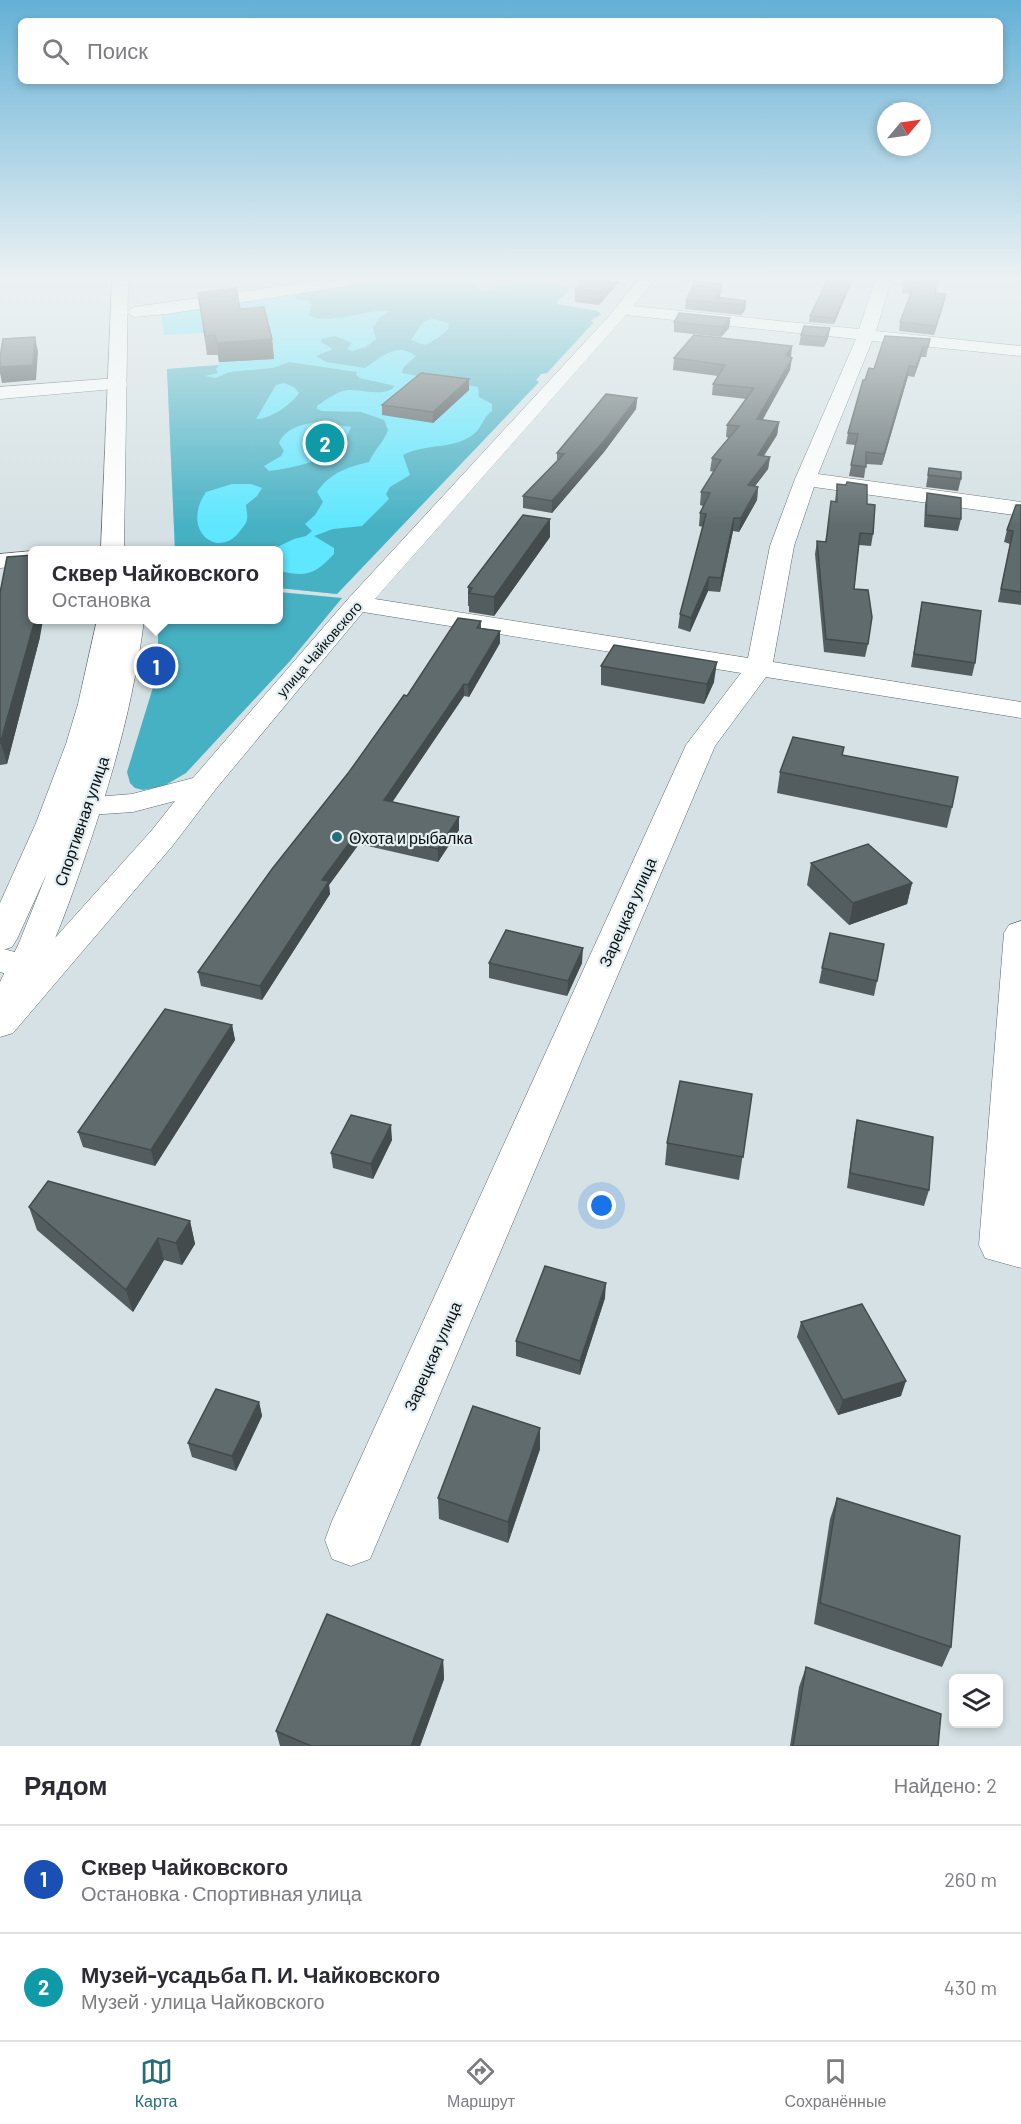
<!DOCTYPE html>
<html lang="ru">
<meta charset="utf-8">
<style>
body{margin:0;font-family:Barlow,sans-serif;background:#f7f7f7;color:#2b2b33}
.controls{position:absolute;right:18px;bottom:18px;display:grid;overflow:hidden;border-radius:9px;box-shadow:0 3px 9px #0003}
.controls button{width:54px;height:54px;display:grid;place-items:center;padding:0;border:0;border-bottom:2px solid #e1e1e2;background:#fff;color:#2b2b33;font:30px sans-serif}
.compass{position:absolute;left:877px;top:102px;width:54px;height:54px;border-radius:50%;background:#fff;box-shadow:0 3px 9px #0003;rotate:61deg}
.you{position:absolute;left:602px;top:1206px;width:21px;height:21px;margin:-15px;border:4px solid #fff;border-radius:50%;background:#1a73e8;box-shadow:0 0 0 9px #1a73e833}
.badge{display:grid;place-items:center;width:39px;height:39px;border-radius:50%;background:#266d7a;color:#fff;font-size:20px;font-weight:700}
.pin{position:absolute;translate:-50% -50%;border:3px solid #fff;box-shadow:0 2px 6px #0006}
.popup{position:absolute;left:28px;top:546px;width:255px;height:78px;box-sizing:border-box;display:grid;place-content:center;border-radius:9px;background:#fff;filter:drop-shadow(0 2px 4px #0005);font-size:20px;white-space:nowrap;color:#7c7c81}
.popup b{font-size:22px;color:#2b2b33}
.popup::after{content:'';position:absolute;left:50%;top:100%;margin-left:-12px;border:12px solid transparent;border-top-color:#fff}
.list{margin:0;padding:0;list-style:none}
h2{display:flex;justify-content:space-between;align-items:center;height:78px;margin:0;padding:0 24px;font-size:26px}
h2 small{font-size:20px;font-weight:400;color:#7c7c81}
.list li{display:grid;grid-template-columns:39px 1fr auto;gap:18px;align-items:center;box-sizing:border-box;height:108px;padding:0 24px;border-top:2px solid #e1e1e2}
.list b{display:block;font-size:22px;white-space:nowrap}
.list p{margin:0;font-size:20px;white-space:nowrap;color:#7c7c81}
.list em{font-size:20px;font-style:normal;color:#7c7c81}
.icon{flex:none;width:33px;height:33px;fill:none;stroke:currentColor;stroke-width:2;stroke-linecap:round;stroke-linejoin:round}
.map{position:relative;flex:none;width:1021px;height:1746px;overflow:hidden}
.search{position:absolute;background:#fff;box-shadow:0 3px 9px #0003;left:18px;right:18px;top:18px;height:66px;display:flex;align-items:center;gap:15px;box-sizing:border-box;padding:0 21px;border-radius:9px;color:#7c7c81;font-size:22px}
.sheet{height:294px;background:#fff}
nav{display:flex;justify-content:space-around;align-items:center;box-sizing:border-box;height:84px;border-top:2px solid #e1e1e2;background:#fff;font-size:16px;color:#7c7c81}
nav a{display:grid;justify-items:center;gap:3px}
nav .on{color:#266d7a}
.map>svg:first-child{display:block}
.green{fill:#5ee7ff}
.forest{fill:#47b1c4;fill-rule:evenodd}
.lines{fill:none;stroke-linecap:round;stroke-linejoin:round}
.minor-casing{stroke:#5c6769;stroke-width:1}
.highway-casing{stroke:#5c6769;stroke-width:1}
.minor{fill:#fff;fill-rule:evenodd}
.highway{fill:#fff;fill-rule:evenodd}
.wall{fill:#535c5e}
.shaded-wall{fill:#434b4c}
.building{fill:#606b6d;stroke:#434b4c;stroke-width:1.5}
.poi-dot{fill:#266d7a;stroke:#e2eef1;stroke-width:2}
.labels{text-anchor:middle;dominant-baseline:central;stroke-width:4.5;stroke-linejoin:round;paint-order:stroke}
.far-street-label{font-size:14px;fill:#0a0e0f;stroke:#e2eef1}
.street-label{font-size:16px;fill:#0a0e0f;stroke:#e2eef1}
.poi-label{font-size:16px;fill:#0a0e0f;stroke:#e2eef1;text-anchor:start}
</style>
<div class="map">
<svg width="1021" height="1746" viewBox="0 0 1021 1746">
<rect width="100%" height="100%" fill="#d5e1e4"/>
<path class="green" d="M347,284L593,323L547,373L541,374L536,380L539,382L337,594L279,588V550H175L167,369L219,365L218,355H207L206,342L217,334L203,335V333L164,335L161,314Z"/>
<g class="forest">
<path d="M368,281H470L482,291L496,289L497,281H550L569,288L568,292L557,301V304L598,311L601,315L591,320L593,323L547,373L541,374L536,380L539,382L337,594L279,588V571C307,577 314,575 334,554V548L314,536L333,529L362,526L389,499L386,494L390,487L410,475L403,455C425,443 456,450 475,433C482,427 484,416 492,411V404L479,397L478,387L402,373L403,368L416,356C397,341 381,357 365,368L326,362L316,356L333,349L321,342V339L335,336L352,343L347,349L352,351L366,347L376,339L373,327L380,317L390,311C362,309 338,325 309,316L311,304L308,301L295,298L296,295L310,290ZM433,319L449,323L448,329L438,338L425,345L411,340L424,321Z"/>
<path d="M289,362L357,372L356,375L360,378L395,386C385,398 362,389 348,390C337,391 326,400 317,406V409L322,411L361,412L384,420L388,430C384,442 374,450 369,462C347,467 330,473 317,492L323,502L315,515L305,524L312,531L306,536L294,539L271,550H175L167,369L219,365L216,369L218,373L205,376L216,378L229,372L273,368ZM284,383L294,387L299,393C292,404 269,420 256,419L276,385ZM317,422L351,427L341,450C319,461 294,468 269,471L264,466L281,456L284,451L279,443C285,428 303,424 317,422ZM232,484H251L262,488L257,496L246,505C246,510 248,514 247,519C247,523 242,528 240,531C218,561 180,530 206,492Z"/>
<path d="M279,592L342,598L290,661L186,773L164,786L143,790L135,788L130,783L127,772L154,684L158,663V620H279Z"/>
</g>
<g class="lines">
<defs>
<g id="minor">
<path d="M316,281H354L346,286L167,314L134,317L126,312L134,307Z"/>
<path d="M637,281H653L633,306L859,329L875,281H891L876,331L1021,346V356L872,341L818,474L1021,502V516L814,487L794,546L773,662L1021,702V718L766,677L715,746L370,1559L351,1566L332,1559L325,1540L332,1521L686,745L741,673L363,612L215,790L174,844L13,1033L0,1037V1000L20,978L0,972V948L37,958L152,830L175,801L133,812L58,817L47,815L42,808L47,801L132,794L193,778L348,599L609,316ZM626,315L856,339L795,479L770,546L748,658L375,599Z"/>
<path d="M118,378L125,380L127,384L125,388L0,399V387Z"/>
<path d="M33,551V565L0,568V554Z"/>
<path d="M1021,921V1268L985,1258L979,1245L1004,933L1009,925Z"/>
</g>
<g id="highway">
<path d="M112,281H128L124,550H101Z"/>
<path d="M97,620H144C134,701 112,778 86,854C66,913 46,969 13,1021L0,1025V982L19,943L47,873L17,939L12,947L0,951V903L36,823L66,744L78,704Z"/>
</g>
</defs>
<use href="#minor" class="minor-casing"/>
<use href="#highway" class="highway-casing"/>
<use href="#minor" class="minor"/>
<use href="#highway" class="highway"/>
</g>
<g class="wall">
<path d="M620,281L599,305L575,302V289Z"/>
<path d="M678,281H706L705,283L722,284L721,293L719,298L746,301L745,310L741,315L685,309L686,300L694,283Z"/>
<path d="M827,281H852L834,324L809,322L810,316Z"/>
<path d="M905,281L935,293L944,303L934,335L899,331L900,322L911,294L902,293Z"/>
<path d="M198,293L240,309L272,339L274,359L219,362L218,355H207Z"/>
<path d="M730,318L729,328L721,337L674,332V322Z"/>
<path d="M830,328L828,338L824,347L799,345L801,335Z"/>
<path d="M930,339L926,357H921L914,377L908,376L882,465L866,464L864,478L849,476L855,445L846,444L848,433L865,380L874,369Z"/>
<path d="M792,346L790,370L762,420L779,422L777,435L764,456L770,457L768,469L755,486L758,487L757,500L739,532L733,531L720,592L708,591L690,632L678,628L680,614L703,527L699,526L700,513L703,506L700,505L701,492L714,472L710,471L712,458L729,438L726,437L727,425L746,399L712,395L713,384L718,376L673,370L674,358Z"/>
<path d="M469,390L433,423L382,415V405Z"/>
<path d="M637,398L636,409L604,452L552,513L523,508V496L557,461V453Z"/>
<path d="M929,468L961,479L958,491L926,487Z"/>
<path d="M837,484L867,504L873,534L871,546L859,545L854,589L868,644L865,657L824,652L815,554L817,541L825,542L835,501Z"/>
<path d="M927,493L961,519L958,531L924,527L925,505Z"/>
<path d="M1021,505V605L998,602L1010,544L1004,542L1007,530Z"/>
<path d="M550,537L494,616L469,612V606H468V587Z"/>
<path d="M0,593L40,637L7,764L0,765Z"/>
<path d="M922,602L975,663L972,676L911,667Z"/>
<path d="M481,621V628L500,631V643L469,697L464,696L392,802L459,817V830L438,862L359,844L329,885L330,894L262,1000L201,986L198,972L407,696Z"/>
<path d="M601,666L714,682L704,704L601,685Z"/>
<path d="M843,755L952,807L947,828L777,793L780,772Z"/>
<path d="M811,863L912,883L907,904L849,925L807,885Z"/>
<path d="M489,963H582L567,996L489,978Z"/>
<path d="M822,968L877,981L874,996L819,983Z"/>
<path d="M232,1025L235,1040L155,1166L83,1147L78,1132Z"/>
<path d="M752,1094L739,1180L665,1165L667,1143Z"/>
<path d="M857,1120L929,1190L924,1206L847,1188L854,1136Z"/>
<path d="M392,1140L373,1179L333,1168L331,1153Z"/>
<path d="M29,1207L190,1221L195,1244L182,1265L164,1260L133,1312L37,1230Z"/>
<path d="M605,1298L580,1375L516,1356V1341Z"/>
<path d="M801,1322L901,1396L838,1415L797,1337Z"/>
<path d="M259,1402L262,1416L236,1471L192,1457L188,1443Z"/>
<path d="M540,1449L508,1543L439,1519L438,1498Z"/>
<path d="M837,1498L951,1647L942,1667L814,1624L830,1519Z"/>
<path d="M443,1660L444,1679L420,1746H280L276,1731Z"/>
<path d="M806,1667L938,1746H790L799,1687Z"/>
</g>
<g class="shaded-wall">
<path d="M609,281H620L599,305L600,291Z"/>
<path d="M850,281H852L834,324L835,318Z"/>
<path d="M722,284L721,293L717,303L716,297Z"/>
<path d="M946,294L944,303L934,335L936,326Z"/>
<path d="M746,301L745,310L741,315L742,305Z"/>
<path d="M730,318L729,328L721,337L722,327Z"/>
<path d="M830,328L828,338L824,347L826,337Z"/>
<path d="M35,337L38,352L36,380L2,383L0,373V367Z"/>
<path d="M272,339L274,359L219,362L217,343Z"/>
<path d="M792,346L790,358L786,355Z"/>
<path d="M923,347L921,357L914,377L916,367Z"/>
<path d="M792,358L790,370L756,432L757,419Z"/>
<path d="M909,366L908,376L882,465L884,454Z"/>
<path d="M469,379V390L433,423V412Z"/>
<path d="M637,398L636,409L604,452L552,513V501Z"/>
<path d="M779,422L777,435L756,467L758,455Z"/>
<path d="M770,457L768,469L746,498L748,485Z"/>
<path d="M758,487L757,500L739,532L741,518Z"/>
<path d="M734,518L733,531L720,592L721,578Z"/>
<path d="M550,519V537L494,616V597Z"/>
<path d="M709,577L708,591L690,632L691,618Z"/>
<path d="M35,620H43L40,637L7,764L1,744Z"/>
<path d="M500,631V643L469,697L468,685Z"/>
<path d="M717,662L714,682L704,704L707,684Z"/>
<path d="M464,684V696L385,813L384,800Z"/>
<path d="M459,817V830L438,862V849Z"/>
<path d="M358,831L359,844L329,885L330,894L262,1000L260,986L322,880Z"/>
<path d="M912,883L907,904L849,925L853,903Z"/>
<path d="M583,948L582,963L567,996L568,981Z"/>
<path d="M232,1025L235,1040L155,1166L151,1150Z"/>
<path d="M391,1125L392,1140L373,1179L371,1164Z"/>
<path d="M190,1221L195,1244L182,1265L176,1243Z"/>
<path d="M158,1238L164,1260L133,1312L126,1290Z"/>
<path d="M606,1283L605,1298L580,1375V1361Z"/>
<path d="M906,1381L901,1396L838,1415L843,1400Z"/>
<path d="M259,1402L262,1416L236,1471L232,1456Z"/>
<path d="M540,1428V1449L508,1543V1522Z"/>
<path d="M443,1660L444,1679L420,1746H411Z"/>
</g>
<g class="building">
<path d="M582,281H609L600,291L575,289Z"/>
<path d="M827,281H850L835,318L810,316Z"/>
<path d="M905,281H938L935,293L946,294L936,326L900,322L914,285L903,284Z"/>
<path d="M695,282L722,284L716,297L746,301L742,305L686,300Z"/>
<path d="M236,288L240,309L264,307L272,339L217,343L215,335L205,336L198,293Z"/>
<path d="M679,313L730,318L722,327L674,322Z"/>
<path d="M804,326L830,328L826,337L801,335Z"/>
<path d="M694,335L792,346L786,355L792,358L757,419L779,422L758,455L770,457L748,485L758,487L741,518H734L721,578L709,577L691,618L680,614L706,514L700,513L710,493L701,492L721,460L712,458L739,426L727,425L754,388L713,384L725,365L674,358Z"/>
<path d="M885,336L930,339L928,347H923L916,367L909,366L884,454L866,452V467L851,465L858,434L848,433L863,380H865L869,368L874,369Z"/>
<path d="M35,337L33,365L0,367V358L3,339Z"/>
<path d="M421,373L469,379L433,412L382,405Z"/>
<path d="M606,394L637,398L604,441L552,501L523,496L564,454L557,453Z"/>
<path d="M929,468L961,472V479L928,475Z"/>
<path d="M847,482L867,485V504L875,505L873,534L860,533L854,589L868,590L872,617L868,644L826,639L817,541L826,542L831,501L837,502V484L846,485Z"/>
<path d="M927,493L961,498V519L926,515Z"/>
<path d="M1016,505H1021V592L1001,589L1013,531L1007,530Z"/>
<path d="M523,515L550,519L494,597L469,593L472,588L468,587Z"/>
<path d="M33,555V620H35L0,744V593L7,557Z"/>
<path d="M922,602L981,611L975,663L914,654Z"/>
<path d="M458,618L481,621L477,628L500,631L468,685L464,684L384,800L459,817L438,849L358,831L322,880L329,881L260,986L198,972L272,869L349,772L404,695L407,696Z"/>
<path d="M614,645L717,662L707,684L601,666Z"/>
<path d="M793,737L844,747L842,755L958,777L952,807L780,772Z"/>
<path d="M868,844L912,883L853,903L811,863Z"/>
<path d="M506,930L583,948L568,981L489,963Z"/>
<path d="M830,933L884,944L877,981L822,968Z"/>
<path d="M165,1009L232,1025L151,1150L78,1132Z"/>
<path d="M680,1081L752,1094L743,1157L667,1143Z"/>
<path d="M351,1115L391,1125L371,1164L331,1153Z"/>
<path d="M857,1120L933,1137L929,1190L850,1173Z"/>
<path d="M48,1181L190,1221L176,1243L158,1238L126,1290L29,1207Z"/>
<path d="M545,1266L606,1283L580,1361L516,1341Z"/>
<path d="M862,1304L906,1381L843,1400L801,1322Z"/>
<path d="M216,1389L259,1402L232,1456L188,1443Z"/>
<path d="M473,1406L540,1428L508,1522L438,1498Z"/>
<path d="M837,1498L960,1536L951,1647L820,1603Z"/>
<path d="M327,1614L443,1660L411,1746H311L276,1731Z"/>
<path d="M806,1667L941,1714L938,1746H793Z"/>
</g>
<linearGradient id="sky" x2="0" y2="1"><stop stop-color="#64b0d6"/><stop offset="0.53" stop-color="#ecf2f3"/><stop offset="1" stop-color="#ecf2f3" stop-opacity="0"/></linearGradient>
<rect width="1021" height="526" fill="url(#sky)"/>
<circle class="poi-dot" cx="337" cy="837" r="6"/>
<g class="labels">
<g class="far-street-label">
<text transform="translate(319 649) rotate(-49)">улица Чайковского</text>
</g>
<g class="street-label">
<text transform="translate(81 821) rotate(-71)">Спортивная улица</text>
<text transform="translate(627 912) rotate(-66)">Зарецкая улица</text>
<text transform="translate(432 1356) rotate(-66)">Зарецкая улица</text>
</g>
<g class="poi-label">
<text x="349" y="837">Охота и рыбалка</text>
</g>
</g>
</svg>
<div class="controls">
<button><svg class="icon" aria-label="layers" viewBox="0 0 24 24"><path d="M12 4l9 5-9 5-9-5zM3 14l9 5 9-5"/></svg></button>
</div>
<svg class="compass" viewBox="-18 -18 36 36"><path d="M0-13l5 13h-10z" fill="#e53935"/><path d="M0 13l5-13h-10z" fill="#7c7c81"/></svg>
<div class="you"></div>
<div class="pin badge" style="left:156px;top:666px;background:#1a4fb4">1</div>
<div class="popup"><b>Сквер Чайковского</b>Остановка</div>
<div class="pin badge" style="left:325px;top:443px;background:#0f9aa8">2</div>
<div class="search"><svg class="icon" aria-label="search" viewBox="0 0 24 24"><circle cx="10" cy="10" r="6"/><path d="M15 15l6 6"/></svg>Поиск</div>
</div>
<section class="sheet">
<h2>Рядом<small>Найдено: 2</small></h2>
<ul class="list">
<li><span class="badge" style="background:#1a4fb4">1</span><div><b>Сквер Чайковского</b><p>Остановка · Спортивная улица</p></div><em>260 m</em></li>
<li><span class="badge" style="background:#0f9aa8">2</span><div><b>Музей-усадьба П. И. Чайковского</b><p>Музей · улица Чайковского</p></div><em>430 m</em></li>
</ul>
</section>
<nav>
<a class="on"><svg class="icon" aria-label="map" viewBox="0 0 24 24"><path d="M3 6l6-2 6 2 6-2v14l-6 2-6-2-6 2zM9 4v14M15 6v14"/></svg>Карта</a>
<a><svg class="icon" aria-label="directions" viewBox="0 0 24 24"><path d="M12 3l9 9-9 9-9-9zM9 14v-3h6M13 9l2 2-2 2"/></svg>Маршрут</a>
<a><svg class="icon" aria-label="saved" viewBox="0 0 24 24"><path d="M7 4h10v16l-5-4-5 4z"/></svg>Сохранённые</a>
</nav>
